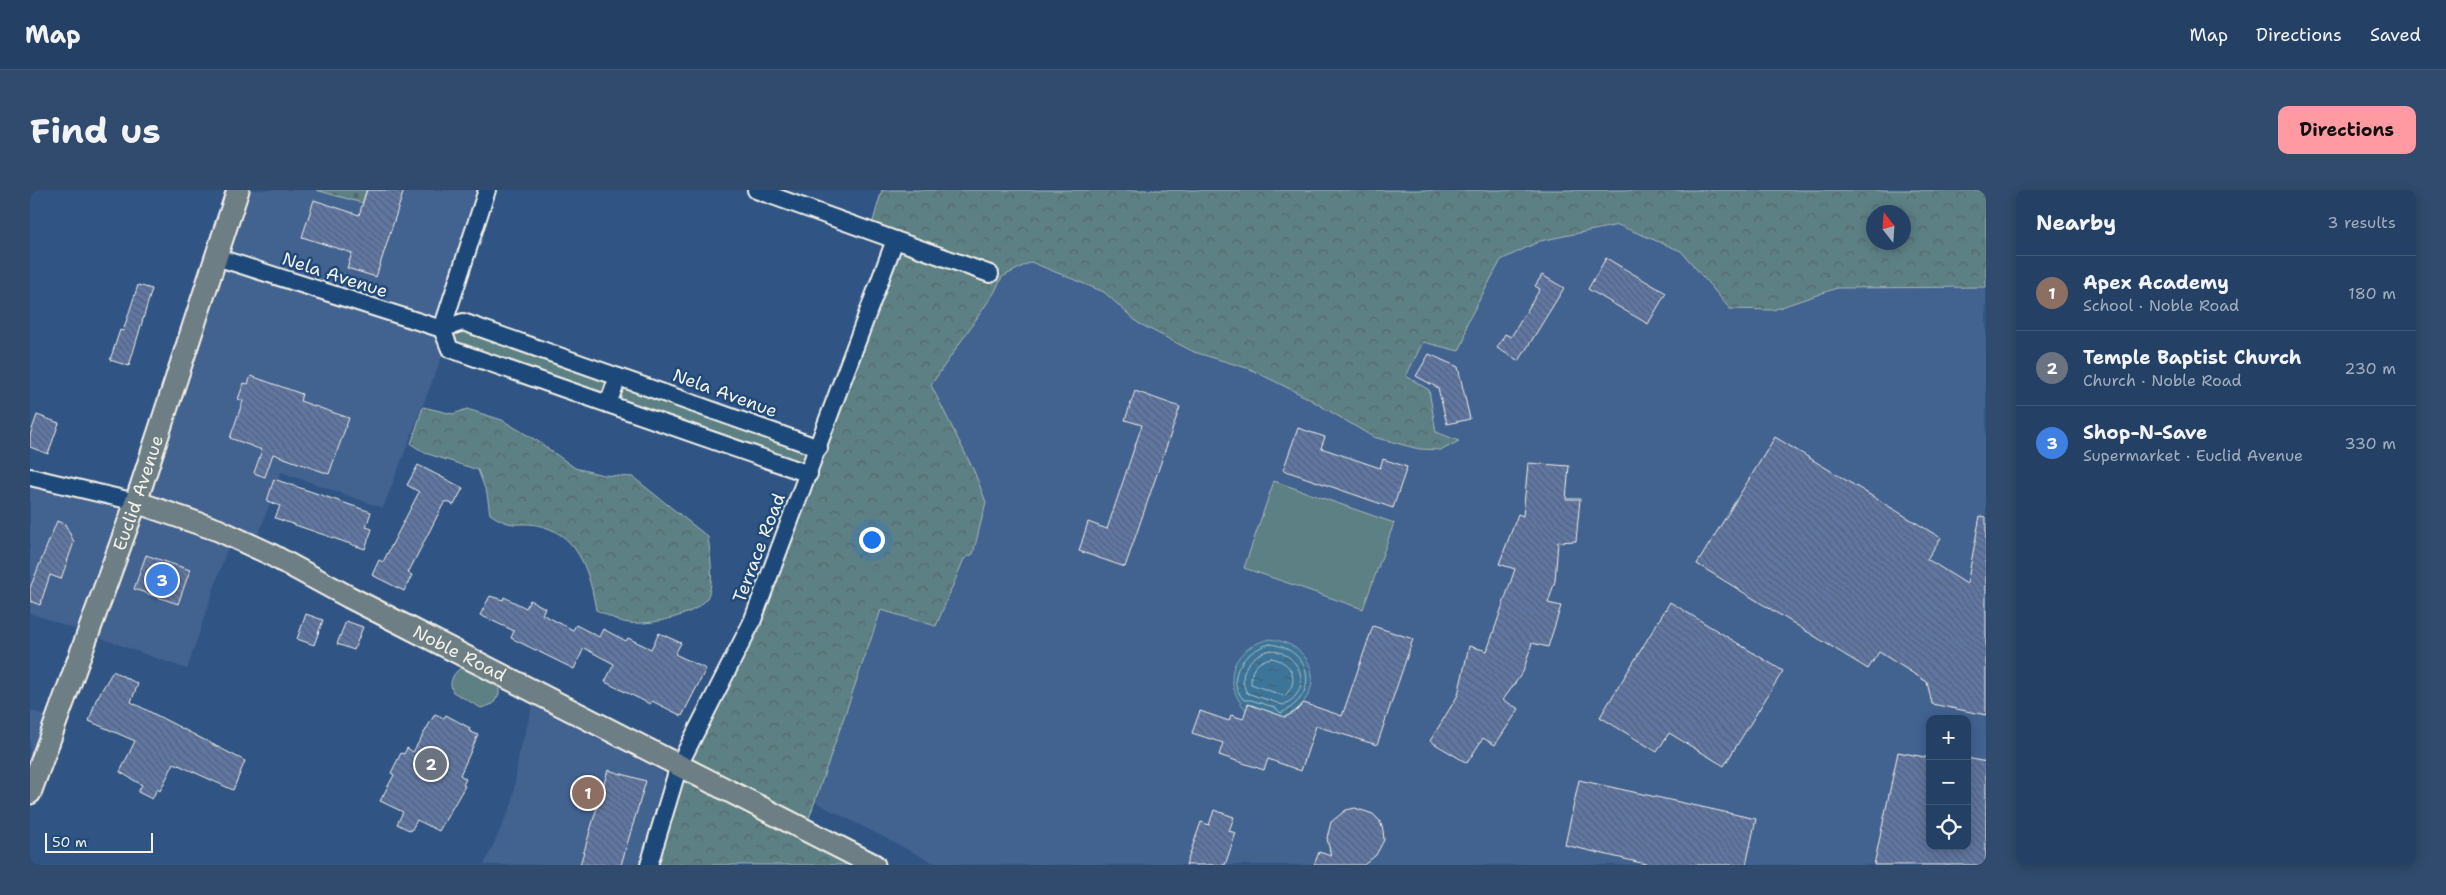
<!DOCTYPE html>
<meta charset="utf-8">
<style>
body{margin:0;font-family:"Shantell Sans",sans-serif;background:#304b6d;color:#f1f3f6}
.controls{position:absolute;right:15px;bottom:15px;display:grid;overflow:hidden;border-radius:10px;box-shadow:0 2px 12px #0003}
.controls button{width:45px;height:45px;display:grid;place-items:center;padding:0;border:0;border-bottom:1px solid #415978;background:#244064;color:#f1f3f6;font:25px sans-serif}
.compass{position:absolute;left:1836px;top:15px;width:45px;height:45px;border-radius:50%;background:#244064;box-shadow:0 2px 12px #0003;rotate:343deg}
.scale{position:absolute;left:15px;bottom:12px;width:108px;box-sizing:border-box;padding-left:5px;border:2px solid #f4f1e8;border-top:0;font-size:14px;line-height:18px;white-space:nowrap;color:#f4f1e8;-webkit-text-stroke:4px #1f4a7a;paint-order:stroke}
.you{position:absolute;left:841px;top:349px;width:18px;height:18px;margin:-12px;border:4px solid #fff;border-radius:50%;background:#1a73e8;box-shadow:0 0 0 8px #1a73e833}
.badge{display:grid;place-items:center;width:32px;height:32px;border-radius:50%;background:#ff9aa2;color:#fff;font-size:16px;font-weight:700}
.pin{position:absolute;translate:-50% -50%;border:2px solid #fff;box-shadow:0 1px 5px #0006}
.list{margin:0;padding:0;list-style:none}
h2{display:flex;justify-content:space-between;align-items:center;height:65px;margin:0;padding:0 20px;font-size:21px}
h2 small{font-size:16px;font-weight:400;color:#a3afbf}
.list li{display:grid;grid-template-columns:32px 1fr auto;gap:15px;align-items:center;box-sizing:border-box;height:75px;padding:0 20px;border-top:1px solid #415978}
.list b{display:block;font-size:19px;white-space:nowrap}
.list p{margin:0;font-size:16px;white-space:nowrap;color:#a3afbf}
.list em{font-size:16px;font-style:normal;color:#a3afbf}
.icon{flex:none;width:28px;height:28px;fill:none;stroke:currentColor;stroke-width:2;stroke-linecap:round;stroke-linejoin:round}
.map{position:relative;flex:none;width:1956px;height:675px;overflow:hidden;border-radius:10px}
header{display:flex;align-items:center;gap:30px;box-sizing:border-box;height:70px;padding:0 25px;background:#244064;border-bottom:1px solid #415978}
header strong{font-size:24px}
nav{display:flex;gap:28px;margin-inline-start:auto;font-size:18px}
.intro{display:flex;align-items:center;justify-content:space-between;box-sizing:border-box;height:120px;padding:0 30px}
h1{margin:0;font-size:35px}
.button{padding:12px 22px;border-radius:10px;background:#ff9aa2;color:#111;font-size:18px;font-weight:700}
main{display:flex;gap:30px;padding:0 30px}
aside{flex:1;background:#244064;border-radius:10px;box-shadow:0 2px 12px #0003}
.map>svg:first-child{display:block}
.built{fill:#426290;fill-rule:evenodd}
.grass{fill:#5d8084;stroke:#a8b8b6}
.forest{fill:url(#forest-crowns);stroke:#a8b8b6;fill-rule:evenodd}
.cemetery{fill:url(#cemetery-stones);stroke:#a8b8b6}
.water{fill:url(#water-ripples);stroke:#86a7b8}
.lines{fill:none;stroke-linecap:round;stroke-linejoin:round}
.shore{stroke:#abbfc8;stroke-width:1}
.building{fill:url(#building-back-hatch);stroke:#f4f1e8}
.minor-casing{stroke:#f4f1e8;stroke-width:20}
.major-casing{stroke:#f4f1e8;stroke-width:25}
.minor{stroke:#1f4a7a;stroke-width:16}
.major{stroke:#6d7e84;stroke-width:21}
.labels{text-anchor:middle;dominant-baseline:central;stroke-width:5;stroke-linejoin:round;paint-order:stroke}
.street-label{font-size:18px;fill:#f4f1e8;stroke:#1f4a7a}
</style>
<header>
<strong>Map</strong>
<nav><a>Map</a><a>Directions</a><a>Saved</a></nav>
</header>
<div class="intro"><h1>Find us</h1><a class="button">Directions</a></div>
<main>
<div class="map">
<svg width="1956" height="675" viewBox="0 0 1956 675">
<defs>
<pattern id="forest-crowns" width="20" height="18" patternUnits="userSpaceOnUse" patternTransform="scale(1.25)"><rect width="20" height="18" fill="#5d8084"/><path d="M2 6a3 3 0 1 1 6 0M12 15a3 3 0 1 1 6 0" fill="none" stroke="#546768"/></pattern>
<pattern id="cemetery-stones" width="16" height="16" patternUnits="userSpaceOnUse" patternTransform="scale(1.25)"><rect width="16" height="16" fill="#5d8084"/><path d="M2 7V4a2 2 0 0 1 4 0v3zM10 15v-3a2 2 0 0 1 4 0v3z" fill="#546768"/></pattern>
<pattern id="water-ripples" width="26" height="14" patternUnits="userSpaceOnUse" patternTransform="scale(1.25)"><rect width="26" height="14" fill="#3d7598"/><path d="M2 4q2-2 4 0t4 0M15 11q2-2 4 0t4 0" fill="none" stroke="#435e6f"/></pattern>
<pattern id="building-back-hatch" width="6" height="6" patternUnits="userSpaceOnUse" patternTransform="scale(1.25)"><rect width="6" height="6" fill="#6077a3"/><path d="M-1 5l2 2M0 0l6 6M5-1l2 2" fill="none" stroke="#566279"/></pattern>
</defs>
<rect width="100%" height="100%" fill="#305585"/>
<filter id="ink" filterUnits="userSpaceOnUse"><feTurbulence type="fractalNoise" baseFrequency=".02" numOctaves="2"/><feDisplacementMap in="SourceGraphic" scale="10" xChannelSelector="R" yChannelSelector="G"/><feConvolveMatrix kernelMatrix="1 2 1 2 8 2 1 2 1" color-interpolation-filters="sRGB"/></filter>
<g filter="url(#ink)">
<g class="built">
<path d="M208,0H457L417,153L353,318L251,282L224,357L201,347L157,479L0,423V287L106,312Z"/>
<path d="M1018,0H1956V675H908L683,560L876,77ZM1844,22H1874V52H1844ZM1900,529H1937V656H1900Z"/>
<path d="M503,515L633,582L635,593L610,675H454L482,614L489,564Z"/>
<path d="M0,520L27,530L0,603Z"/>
</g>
<g class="grass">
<path d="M433,132L789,258L779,284L420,159L412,139Z"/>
<path d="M1244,291L1364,333L1333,419L1214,378Z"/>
<path d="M432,477L469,496V504L463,514L451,518L423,502C418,492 423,483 432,477Z"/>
</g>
<g class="forest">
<path d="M852,0H1956V97L1807,98L1743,120L1700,119L1651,61L1588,35L1510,51L1471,70L1437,133L1435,148L1429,161L1393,152L1376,186L1399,200L1406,242L1429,251L1412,260L1389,259L1343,247L1276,207L1220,179L1164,162L1108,133L1074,102L1001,72L972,87L964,103L901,195L944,281L956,312L943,364L934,369L906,436L851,420L775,640L841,675H619L649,575L722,432L865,50L840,41ZM1844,22H1874V52H1844Z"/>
<path d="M393,217L423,224L437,219L472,230L509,252L545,278L573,285L603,287L678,347C680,363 686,398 675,411C661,427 619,435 599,433C588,432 576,424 566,420C560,385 550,346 511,336C488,330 485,341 460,324L457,304L448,280L395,263L381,254Z"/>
</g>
<path class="cemetery" d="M286,0H336L332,13Z"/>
<path class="water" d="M1240,449C1289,455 1298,506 1253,528L1219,514L1216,520C1190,490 1202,458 1240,449Z"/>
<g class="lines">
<g class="shore">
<path d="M1240,454C1282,459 1291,505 1251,523L1244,517L1221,510H1214C1193,487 1215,460 1240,454Z"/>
<path d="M1241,460C1272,464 1284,501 1253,515L1217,503C1206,483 1220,464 1241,460Z"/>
<path d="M1241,468C1262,471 1271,492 1254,506L1221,494C1220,479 1227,471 1241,468Z"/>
</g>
</g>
<g class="building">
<path d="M337,0H374L346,87L317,78L322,63L272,47L284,10L329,25Z"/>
<path d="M1576,68L1636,103L1618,134L1558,99Z"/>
<path d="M1512,85L1534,98L1489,171L1467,158L1475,144L1481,147L1510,99L1505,96Z"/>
<path d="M108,95L122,99L99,176L80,170L90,140L93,141Z"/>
<path d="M1399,164L1428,177L1440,229L1417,234L1408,198L1386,186Z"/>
<path d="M221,186L272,204L270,211L319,228L299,284L243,264L235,287L224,283L232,260L200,248L213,211L208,209L214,193L218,194Z"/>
<path d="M1105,201L1150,217L1095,377L1049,361L1058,332L1077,339L1112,235L1095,230Z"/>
<path d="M7,225L29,233L18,264L0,257V245Z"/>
<path d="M1268,238L1295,247L1291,258L1350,278L1353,269L1377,277L1363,318L1253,280Z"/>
<path d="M1745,247L1911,348L1897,369L1937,394L1950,326L1956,327V525L1902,514L1897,492L1849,462L1838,479L1667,374Z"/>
<path d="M1498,273L1539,276L1536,309H1550L1546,351L1528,352L1525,391L1518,413L1531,416L1518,457L1502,453L1493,482L1473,510L1489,519L1465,555L1453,548L1437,573L1400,551L1428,505L1439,456L1457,461L1485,379L1469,374L1488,324L1493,326Z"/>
<path d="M388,275L433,298L424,315L415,311L378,383L382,385L374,401L342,385L349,370L353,372L389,302L377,295Z"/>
<path d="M244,289L341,322L336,337L342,339L335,359L245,328L250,316L237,311Z"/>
<path d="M27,331L35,334L44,352L31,389L20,385L10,415L0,411V398Z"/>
<path d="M116,365L160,380L148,414L104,399Z"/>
<path d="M460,406L473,410L474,407L496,418L500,410L515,418L512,424L543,440L546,435L569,447L573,439L596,451L598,448L621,459L629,443L651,453L645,464L676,479L652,526L622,511L620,514L575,492L584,474L554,458L544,479L481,448L484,441L450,425Z"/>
<path d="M1640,412L1753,481L1694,576L1639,543L1627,562L1570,527Z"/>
<path d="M276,424L293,430L284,455L267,449Z"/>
<path d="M316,431L333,437L324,460L307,454Z"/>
<path d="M1343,436L1383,449L1347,555L1286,536L1271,581L1238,569L1234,580L1189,565L1193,553L1162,543L1170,521L1199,531L1201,525L1213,529L1218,514L1255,527L1265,522L1274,513L1312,526Z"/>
<path d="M83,481L108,494L101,512L215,571L203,600L144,573L130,601L127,599L122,609L108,602L112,595L90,582L105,551L59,531L66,510Z"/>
<path d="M405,524L414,528L416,525L440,538L439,541L448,545L430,585L436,589L433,595L435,596L409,641L387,630L381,641L367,634L373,622L350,611L364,585L361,583L371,563L374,564L377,558L383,562Z"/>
<path d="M1868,562L1900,568V656H1937V568L1956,572V675H1844Z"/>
<path d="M578,580L616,591L598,651L591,675H550Z"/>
<path d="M1549,590L1726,629L1716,675H1620L1535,655Z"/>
<path d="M1325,618L1343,624L1350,631L1353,640L1354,650L1346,665L1334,675H1284L1289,662L1301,666L1297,648L1301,632L1316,620Z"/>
<path d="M1184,620L1204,627L1199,641L1206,643L1195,675H1156L1171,632L1179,635Z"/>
</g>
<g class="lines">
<defs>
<g id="minor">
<path d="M726,0L960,84"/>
<path d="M186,67L412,139L457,0"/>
<path d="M578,214L588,187"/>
<path d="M779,284L420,159L412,139L433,132L789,258"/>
<path d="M0,287L106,312"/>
<path d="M619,675L649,575L722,432L865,50"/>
</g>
<g id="major">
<path id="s1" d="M106,312L188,340L238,363L319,407L844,675"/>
<path id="s2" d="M0,603L106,312L208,0"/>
</g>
</defs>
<use href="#minor" class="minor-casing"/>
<use href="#major" class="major-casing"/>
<use href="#minor" class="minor"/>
<use href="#major" class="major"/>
</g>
</g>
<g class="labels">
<g class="street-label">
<text transform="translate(305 85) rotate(18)">Nela Avenue</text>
<text transform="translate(695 203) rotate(20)">Nela Avenue</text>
<text stroke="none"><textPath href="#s2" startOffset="319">Euclid Avenue</textPath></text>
<text transform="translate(729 358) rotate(-69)">Terrace Road</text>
<text stroke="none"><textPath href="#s1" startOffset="358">Noble Road</textPath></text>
</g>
</g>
</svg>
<div class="controls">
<button>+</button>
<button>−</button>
<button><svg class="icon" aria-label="locate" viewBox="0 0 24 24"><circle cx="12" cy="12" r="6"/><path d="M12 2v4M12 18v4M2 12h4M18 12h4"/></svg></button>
</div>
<svg class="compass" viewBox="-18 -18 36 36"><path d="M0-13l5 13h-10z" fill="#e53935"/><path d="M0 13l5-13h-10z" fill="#a3afbf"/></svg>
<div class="scale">50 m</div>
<div class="you"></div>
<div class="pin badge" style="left:558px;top:603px;background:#8d6e63">1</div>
<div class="pin badge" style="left:401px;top:574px;background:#6b7280">2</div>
<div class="pin badge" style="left:132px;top:390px;background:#3f7fe0">3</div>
</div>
<aside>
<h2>Nearby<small>3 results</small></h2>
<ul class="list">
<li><span class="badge" style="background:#8d6e63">1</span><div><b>Apex Academy</b><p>School · Noble Road</p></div><em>180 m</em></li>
<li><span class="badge" style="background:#6b7280">2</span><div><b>Temple Baptist Church</b><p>Church · Noble Road</p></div><em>230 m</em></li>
<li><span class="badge" style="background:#3f7fe0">3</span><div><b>Shop-N-Save</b><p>Supermarket · Euclid Avenue</p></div><em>330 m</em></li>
</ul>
</aside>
</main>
